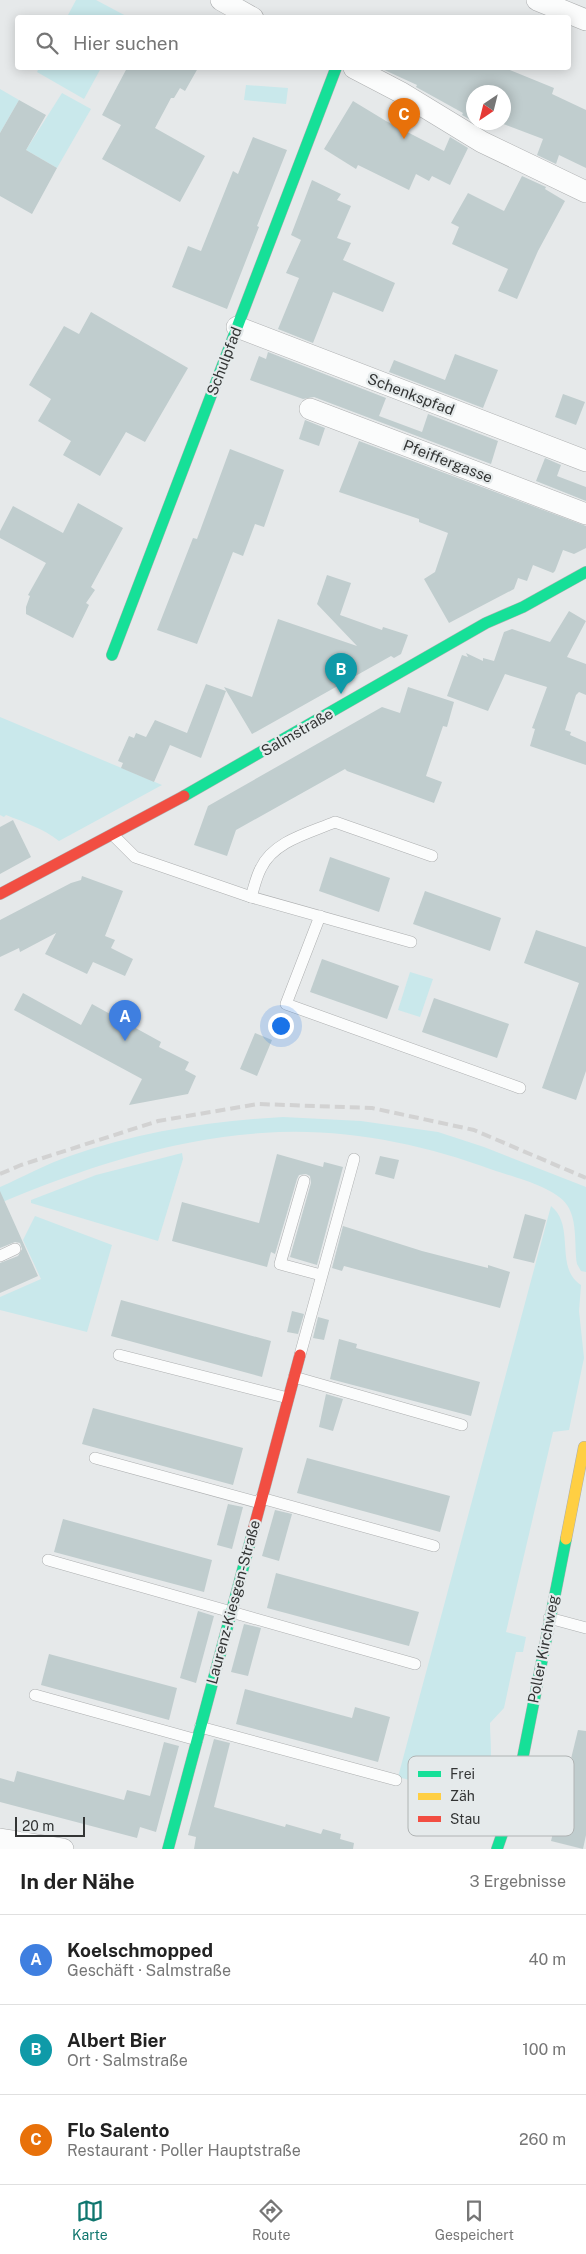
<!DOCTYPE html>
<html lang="de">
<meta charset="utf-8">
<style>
body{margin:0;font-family:"Public Sans",sans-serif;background:#f2f2f2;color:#222}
.compass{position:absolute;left:466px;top:85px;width:45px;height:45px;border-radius:50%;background:#fff;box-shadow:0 2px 12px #0003;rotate:215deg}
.scale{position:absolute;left:15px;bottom:12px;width:70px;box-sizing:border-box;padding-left:5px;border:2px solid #333535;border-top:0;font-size:14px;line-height:18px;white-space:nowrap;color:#333535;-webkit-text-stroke:4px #e5eaeb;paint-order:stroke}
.you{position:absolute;left:280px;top:1025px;width:18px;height:18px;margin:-12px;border:4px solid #fff;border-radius:50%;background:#1a73e8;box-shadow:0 0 0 8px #1a73e833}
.badge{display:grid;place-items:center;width:32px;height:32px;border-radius:50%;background:#0f766e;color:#fff;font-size:16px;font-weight:700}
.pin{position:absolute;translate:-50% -41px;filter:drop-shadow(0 1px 2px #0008)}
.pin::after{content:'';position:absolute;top:26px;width:18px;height:15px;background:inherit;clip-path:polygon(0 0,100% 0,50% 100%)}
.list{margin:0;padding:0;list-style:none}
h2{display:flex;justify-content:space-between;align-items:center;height:65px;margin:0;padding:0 20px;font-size:21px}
h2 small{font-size:16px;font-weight:400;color:#767676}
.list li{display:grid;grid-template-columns:32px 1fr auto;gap:15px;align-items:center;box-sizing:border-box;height:90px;padding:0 20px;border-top:1px solid #e0e0e0}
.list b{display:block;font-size:19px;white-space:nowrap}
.list p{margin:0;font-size:16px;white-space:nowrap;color:#767676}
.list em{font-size:16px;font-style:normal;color:#767676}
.icon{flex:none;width:28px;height:28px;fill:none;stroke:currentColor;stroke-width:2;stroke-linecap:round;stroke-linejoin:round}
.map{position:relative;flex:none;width:586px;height:1849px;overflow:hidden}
.search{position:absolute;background:#fff;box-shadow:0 2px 12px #0003;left:15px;right:15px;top:15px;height:55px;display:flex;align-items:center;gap:12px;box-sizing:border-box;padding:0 18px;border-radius:5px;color:#767676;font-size:19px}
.sheet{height:335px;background:#fff}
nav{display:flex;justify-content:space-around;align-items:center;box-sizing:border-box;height:70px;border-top:1px solid #e0e0e0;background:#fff;font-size:14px;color:#767676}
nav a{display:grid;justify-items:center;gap:2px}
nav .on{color:#0f766e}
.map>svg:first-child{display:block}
.green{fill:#c9e8eb}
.building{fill:#c0cdce}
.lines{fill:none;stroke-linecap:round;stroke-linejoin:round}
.lane-casing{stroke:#adafb0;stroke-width:12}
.street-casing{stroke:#adafb0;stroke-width:22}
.fast-casing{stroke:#adafb0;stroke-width:12}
.slow-casing{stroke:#adafb0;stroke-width:12}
.jam-casing{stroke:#adafb0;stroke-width:12}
.lane{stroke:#fbfcfc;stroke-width:11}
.street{stroke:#fbfcfc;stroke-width:21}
.fast{stroke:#16e098;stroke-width:11}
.slow{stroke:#ffcf43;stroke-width:11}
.jam{stroke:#f24e42;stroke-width:11}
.rail{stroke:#d2d2d2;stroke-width:4;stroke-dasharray:10 5;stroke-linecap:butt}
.labels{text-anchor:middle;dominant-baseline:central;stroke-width:4.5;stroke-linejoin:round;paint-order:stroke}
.street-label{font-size:15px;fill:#333535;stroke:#e5eaeb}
.key{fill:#e5eaeb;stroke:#b0b4b4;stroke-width:1}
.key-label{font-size:14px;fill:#333535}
</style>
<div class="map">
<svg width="586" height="1849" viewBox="0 0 586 1849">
<rect width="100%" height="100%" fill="#e6e9ea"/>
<g class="green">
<path d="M76,0H96L128,17H67Z"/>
<path d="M39,68H101L84,99L37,72Z"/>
<path d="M246,85L288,88L286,104L244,100Z"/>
<path d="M0,89L19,100L0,133Z"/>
<path d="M62,93L91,109L57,168L26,150Z"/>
<path d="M0,717L162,785L59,841C44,829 24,822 6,815L4,817L0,815Z"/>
<path d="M410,972L433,979L420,1017L398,1010Z"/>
<path d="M283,1117L361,1121L438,1132L484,1147L586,1187V1272L581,1271L577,1264C574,1247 578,1221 567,1205C555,1187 513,1177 493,1170C420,1143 340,1127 262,1133C172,1139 83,1168 0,1203V1187C23,1177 46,1164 70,1156C138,1132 211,1121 283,1117Z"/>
<path d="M182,1153L183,1159L158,1241L31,1203V1200L96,1175Z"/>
<path d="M551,1206C576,1226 554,1268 581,1285L579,1311L584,1358L569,1430L553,1432L506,1632L526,1637L523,1652H516L504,1708L490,1723C490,1747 498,1785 468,1792L467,1795L398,1777Z"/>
<path d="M35,1216L112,1245L87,1332L0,1310V1297L41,1279L23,1240Z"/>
</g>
<g class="building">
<path d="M127,68H198L185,91L180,88L174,98H171L155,128L205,156L180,202L102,159L121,125L102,115Z"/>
<path d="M380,68H505L554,88L552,94L586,110V168L559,155L556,164L537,155L543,139L498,122H504V92H474V122L462,115L463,113L416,87L417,85Z"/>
<path d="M19,100L46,115L26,150L57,168L32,214L0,196V133Z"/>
<path d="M353,101L386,121L444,151L450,137L468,148L450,185L432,176L429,181L416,174L409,190L358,165L356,169L324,149Z"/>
<path d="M253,137L287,150L257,226L259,227L227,309L172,287L188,246L201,251L233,171L238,174Z"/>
<path d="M522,176L546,187L545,189L565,201L538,251L517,299L498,291L508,269L452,244L459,227L451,223L468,193L504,211Z"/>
<path d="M312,180L341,194L337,200L351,206L337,238L351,243L343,260L395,283L383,312L333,292L313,343L278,329L299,278L286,273L301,240L291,235Z"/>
<path d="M91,312L188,368L145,442L126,432L100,476L63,455L71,441L38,421L51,399L29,385L64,326L79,334Z"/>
<path d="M268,352L386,398L379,416L422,432L428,414L498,441L491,464L314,397L303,399L250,380L259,356L266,359Z"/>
<path d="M455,354L498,370L483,408L389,372L394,360L445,380Z"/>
<path d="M563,394L585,402L576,425L555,417Z"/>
<path d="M305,420L325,428L319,446L299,439Z"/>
<path d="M359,441L586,526V548L574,554L563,550L555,571L553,573L533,565L527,581L518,578L514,589L449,623L424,579L435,572L448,533L419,522V519L339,492Z"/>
<path d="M230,449L284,470L264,527L255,524L243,556L233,552L197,644L157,630L193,538L197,539Z"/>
<path d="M545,458L561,465L557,476L586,487V501L536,481Z"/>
<path d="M78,503L123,528L91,587L95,590L86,603L89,605L73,638L26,614V607L30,596L28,595L46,563L0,538V531L13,506L63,533Z"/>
<path d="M327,575L351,583L340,615L382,630L383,627L408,635L401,654L394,658L391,656L252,734L224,687L252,697L278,619L357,646L317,604Z"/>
<path d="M569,611L586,621L567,657L586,664V695L579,692L576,695L565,730L571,732L570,735L586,742V765L530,746L535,729L532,728L547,687L505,674L488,711L447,696L462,655L468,657L466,653L483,661V658L494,661L504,632L512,629L550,642Z"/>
<path d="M206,684L226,691L201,758L170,745L154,782L121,768L123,763L118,761L129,736L134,738L136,733L146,737L155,720L187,733Z"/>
<path d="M408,687L454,702L447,727L443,726L426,776L442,782L434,803L347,771L345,769L236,830L227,856L194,845L208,806L382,707L400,713Z"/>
<path d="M13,820L31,857L0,874V827Z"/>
<path d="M330,857L390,878L379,912L319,891Z"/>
<path d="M82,876L123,891L105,936L115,940L111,948L133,959L125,976L93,962L87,974L45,954L56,933L20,952L19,948L0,957V920L71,883L81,880Z"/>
<path d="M425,891L501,918L490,951L413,924Z"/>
<path d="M536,930L586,947V1071L576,1100L542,1088L579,983L524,963Z"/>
<path d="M322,959L399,986L387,1019L310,992Z"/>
<path d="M23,993L81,1025L92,1004L161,1042L159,1047L189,1062L185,1070L196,1076L188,1094L129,1105L142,1079L14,1010Z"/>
<path d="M434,998L509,1024L497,1058L422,1032Z"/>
<path d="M255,1033L272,1040L257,1076L240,1069Z"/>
<path d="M277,1154L323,1167L324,1162L343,1167L317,1265L290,1257L311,1183L310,1176L306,1174L299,1175L297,1179L275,1254L271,1252L267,1267L172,1241L182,1202L259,1223Z"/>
<path d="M380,1156L399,1160L394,1179L375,1174Z"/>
<path d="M0,1191L38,1276L0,1293V1263L18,1256L22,1249L20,1243L15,1242L0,1248Z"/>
<path d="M525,1214L546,1220L534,1263L513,1258Z"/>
<path d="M343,1226L422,1251L488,1268V1265L510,1272L500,1308L344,1266L342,1271L332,1268Z"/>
<path d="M121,1300L271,1341L262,1377L111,1336Z"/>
<path d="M292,1311L304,1314L298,1334L287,1332Z"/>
<path d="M318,1317L329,1320L324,1340L313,1338Z"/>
<path d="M339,1339L357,1344L356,1348L480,1382L471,1416L330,1379Z"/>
<path d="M326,1394L343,1399L333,1431L319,1427Z"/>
<path d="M93,1408L243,1448L233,1485L82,1444Z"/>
<path d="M307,1458L450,1496L440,1532L297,1493Z"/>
<path d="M228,1504L243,1507L232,1549L217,1545Z"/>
<path d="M275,1510L292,1514L279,1561L262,1556Z"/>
<path d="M63,1519L212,1560L204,1592L54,1552Z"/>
<path d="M276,1573L419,1612L409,1646L267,1608Z"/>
<path d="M198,1611L214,1616L196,1683L180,1678Z"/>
<path d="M244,1624L261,1628L248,1676L231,1672Z"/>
<path d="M49,1654L177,1688L169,1720L41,1685Z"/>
<path d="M245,1689L352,1718L355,1707L390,1717L378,1762L236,1724Z"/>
<path d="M578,1730L586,1731V1835L583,1849L551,1841Z"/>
<path d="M214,1739L230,1743L214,1807L285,1827L286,1824L321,1834L323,1829L341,1834L340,1839L354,1843L353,1849H194L196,1837L188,1835Z"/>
<path d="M164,1742L179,1746L156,1832L140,1827L137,1838L0,1802V1778L14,1782L17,1771L124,1800L127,1790L150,1796Z"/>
</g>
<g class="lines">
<defs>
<g id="lane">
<path d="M113,835L135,857L251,897L411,942"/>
<path d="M251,897C254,888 256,877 261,868C274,841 309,833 335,822L432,856"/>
<path d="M320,916L286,1004L520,1088"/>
<path d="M304,1181L280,1264L321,1275"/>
<path d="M0,1256L15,1249"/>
<path d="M119,1355L288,1398"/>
<path d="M300,1355L354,1159"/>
<path d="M294,1377L462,1425"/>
<path d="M95,1458L260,1503"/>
<path d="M261,1498L434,1546"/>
<path d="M48,1560L415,1664"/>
<path d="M549,1618L586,1628"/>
<path d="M35,1695L197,1740"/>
<path d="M200,1727L396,1780"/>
</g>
<g id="street">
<path d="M221,0L253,18"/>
<path d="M537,0L586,20"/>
<path d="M354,68L400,92L482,142L586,192"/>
<path d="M237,327L586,461"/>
<path d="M310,409L586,514"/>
<path d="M0,1839L63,1849"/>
</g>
<g id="fast">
<path d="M112,655L336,68"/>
<path d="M184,796L486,623L523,607L586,572"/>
<path d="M168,1849L252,1535"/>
<path d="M497,1849L515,1797L566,1539"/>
</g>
<path id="slow" d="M566,1539L584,1447"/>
<g id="jam">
<path d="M0,894L184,796"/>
<path d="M252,1535L300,1355"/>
</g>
</defs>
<use href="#lane" class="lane-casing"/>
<use href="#street" class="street-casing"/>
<use href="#fast" class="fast-casing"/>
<use href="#slow" class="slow-casing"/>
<use href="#jam" class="jam-casing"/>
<use href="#lane" class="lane"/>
<use href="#street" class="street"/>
<use href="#fast" class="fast"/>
<use href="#slow" class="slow"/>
<use href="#jam" class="jam"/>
<path class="rail" d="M0,1174L21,1165L158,1121L258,1104L372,1108L474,1130L586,1178"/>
</g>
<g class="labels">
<g class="street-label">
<text transform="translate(224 361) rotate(-69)">Schulpfad</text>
<text transform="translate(411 394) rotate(21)">Schenkspfad</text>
<text transform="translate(448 461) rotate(21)">Pfeiffergasse</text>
<text transform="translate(297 732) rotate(-30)">Salmstraße</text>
<text transform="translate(233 1602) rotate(-75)">Laurenz-Kiesgen-Straße</text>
<text transform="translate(543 1649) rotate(-79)">Poller Kirchweg</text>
</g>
</g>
<rect x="408" y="1756" width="166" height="80" rx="8" class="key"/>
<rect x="418" y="1771" width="23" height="6" fill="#16e098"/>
<rect x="418" y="1793" width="23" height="7" fill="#ffcf43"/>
<rect x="418" y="1816" width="23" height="6" fill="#f24e42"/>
<g class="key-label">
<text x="450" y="1779">Frei</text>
<text x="450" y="1801">Zäh</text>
<text x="450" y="1824">Stau</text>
</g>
</svg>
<svg class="compass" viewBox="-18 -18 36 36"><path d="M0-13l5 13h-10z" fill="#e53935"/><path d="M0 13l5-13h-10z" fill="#767676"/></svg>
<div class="scale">20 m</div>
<div class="you"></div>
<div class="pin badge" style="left:125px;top:1041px;background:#3f7fe0">A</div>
<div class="pin badge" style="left:341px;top:694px;background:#0f9aa8">B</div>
<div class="pin badge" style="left:404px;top:139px;background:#e8710a">C</div>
<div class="search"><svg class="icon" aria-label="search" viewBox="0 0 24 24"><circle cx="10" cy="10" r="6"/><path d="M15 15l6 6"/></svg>Hier suchen</div>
</div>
<section class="sheet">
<h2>In der Nähe<small>3 Ergebnisse</small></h2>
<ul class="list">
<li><span class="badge" style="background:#3f7fe0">A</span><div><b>Koelschmopped</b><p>Geschäft · Salmstraße</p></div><em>40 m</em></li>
<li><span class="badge" style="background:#0f9aa8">B</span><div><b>Albert Bier</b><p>Ort · Salmstraße</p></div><em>100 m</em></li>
<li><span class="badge" style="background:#e8710a">C</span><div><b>Flo Salento</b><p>Restaurant · Poller Hauptstraße</p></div><em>260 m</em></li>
</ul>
</section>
<nav>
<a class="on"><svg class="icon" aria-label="map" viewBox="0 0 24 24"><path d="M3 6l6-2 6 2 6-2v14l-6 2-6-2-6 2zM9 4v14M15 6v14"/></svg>Karte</a>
<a><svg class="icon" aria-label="directions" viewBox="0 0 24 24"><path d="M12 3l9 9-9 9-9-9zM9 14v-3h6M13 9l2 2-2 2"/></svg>Route</a>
<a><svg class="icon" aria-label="saved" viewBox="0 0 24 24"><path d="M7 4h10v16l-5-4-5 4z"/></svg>Gespeichert</a>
</nav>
